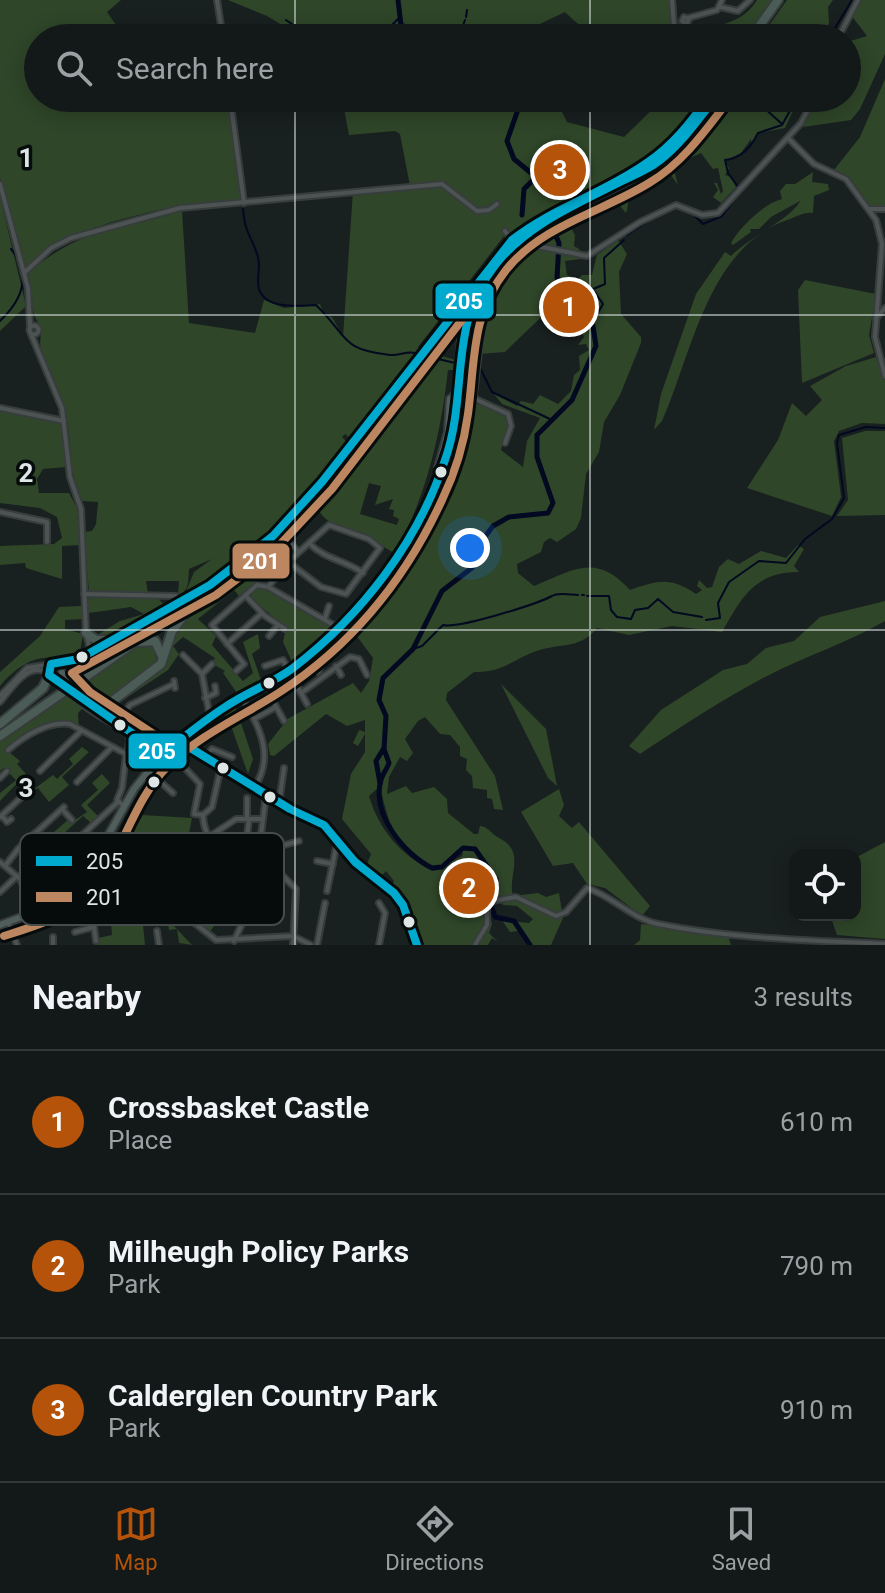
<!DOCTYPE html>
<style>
body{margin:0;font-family:Roboto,sans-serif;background:#1c2121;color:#f1f3f6}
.controls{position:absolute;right:24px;bottom:24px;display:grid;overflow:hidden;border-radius:16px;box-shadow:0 4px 20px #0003}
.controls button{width:72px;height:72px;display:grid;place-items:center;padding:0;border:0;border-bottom:2px solid #323737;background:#131818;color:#f1f3f6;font:40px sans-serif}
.you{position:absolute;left:470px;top:548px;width:28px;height:28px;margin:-20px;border:6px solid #fff;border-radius:50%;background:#1a73e8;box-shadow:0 0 0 12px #1a73e833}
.badge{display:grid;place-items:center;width:52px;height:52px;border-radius:50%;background:#b45309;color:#fff;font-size:26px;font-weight:700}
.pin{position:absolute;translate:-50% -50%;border:4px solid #fff;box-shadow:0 2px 8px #0006}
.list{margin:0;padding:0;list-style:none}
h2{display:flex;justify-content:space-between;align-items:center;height:104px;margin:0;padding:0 32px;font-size:34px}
h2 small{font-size:26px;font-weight:400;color:#9da0a2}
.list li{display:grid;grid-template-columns:52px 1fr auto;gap:24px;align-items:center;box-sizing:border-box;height:144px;padding:0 32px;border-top:2px solid #323737}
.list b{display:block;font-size:30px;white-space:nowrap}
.list p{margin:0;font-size:26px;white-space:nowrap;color:#9da0a2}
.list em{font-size:26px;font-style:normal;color:#9da0a2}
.icon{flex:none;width:44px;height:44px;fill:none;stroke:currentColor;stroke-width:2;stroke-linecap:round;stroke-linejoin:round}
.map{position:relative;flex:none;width:885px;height:945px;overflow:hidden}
.search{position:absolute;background:#131818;box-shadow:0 4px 20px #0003;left:24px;right:24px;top:24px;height:88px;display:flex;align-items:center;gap:20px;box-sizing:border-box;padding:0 28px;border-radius:44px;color:#9da0a2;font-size:30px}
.sheet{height:536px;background:#131818}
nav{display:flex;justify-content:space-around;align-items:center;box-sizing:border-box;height:112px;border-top:2px solid #323737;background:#131818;font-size:22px;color:#9da0a2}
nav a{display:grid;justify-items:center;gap:4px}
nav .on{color:#b45309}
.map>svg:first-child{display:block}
.green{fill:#2f4629;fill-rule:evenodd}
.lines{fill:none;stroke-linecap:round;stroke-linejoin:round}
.stream{stroke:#020921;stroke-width:2}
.river{stroke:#020921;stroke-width:5}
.minor-casing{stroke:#373d3d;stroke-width:8}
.major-casing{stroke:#373d3d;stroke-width:10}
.highway-casing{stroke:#373d3d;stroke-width:12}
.minor{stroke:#4d5252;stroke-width:4}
.major{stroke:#505e5b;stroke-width:6}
.highway{stroke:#4b5c57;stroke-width:8}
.highway-bridge-casing{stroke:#373d3d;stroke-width:12;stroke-linecap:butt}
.highway-bridge{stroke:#4b5c57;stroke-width:8}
.bus-1-casing{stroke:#060b0b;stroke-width:14}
.bus-2-casing{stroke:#060b0b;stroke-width:14}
.bus-1{stroke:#00a9ce;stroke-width:8}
.bus-2{stroke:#bb8660;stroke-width:8}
.grid{fill:none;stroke:#dde5e5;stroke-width:2;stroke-opacity:0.55}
.bus-dot{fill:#dde5e5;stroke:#060b0b;stroke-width:3}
.key{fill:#060b0b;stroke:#464c4c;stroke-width:2}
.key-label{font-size:22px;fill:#dde5e5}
.grid-label{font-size:26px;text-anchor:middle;font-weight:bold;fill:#dde5e5;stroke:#060b0b;stroke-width:7;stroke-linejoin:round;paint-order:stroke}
.line-badge{stroke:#060b0b;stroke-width:3}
.badge-label{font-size:22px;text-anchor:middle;font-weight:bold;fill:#fff}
</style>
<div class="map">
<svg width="885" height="945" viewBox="0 0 885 945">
<rect width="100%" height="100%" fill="#192020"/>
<g class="green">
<path d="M0,0H121L107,12L125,38H38V98H232L246,205L182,210L189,323L255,333L264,300L284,308L320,304L324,315L332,317L343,337L353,191L410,186L400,134L395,131L349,135L342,98H555L567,122L624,137L664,98H704L685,125L639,165L566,200L507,239L504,236L418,347L421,350L351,439L345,434L342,437L348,443L272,531L184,596L194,572L212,559L189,569C188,580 190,591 178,595L179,581H146L148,593L89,592L84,532L92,531L96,524L98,502L82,501C69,475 72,447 67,419C61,388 33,362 42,330L34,315L28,273C83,226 115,233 177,212L175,206C114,221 76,227 26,268L0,178Z"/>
<path d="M228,0H669L673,38C628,38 598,47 565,12L521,33L523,38H303L267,16Z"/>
<path d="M757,0H772L746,38H679C703,26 740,29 757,0Z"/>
<path d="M787,0H833L828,7L829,23L821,38H760Z"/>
<path d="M860,0H885V54L860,109L851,120L803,127L818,98H847V42L867,36L851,15Z"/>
<path d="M885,79V206L871,208L849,177L834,170L860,137Z"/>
<path d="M718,98H799L785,128L758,133L752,145L751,139L741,153L725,161L729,168L725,175L731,177L736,187L721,203L713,197L718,190L714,183H717L721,194L723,191L718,168L713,169L701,153L673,166L678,185L670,174L631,187L627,210L626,213L610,194L615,190L625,197L626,185L651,171Z"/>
<path d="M813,172L812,182L828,184L829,190L814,196L813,213C805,212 798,216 790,219C708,245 692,354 662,421L654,430L661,394L696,294L725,252L731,256C750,237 793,217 800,201L771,217L759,229H750L751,232L733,245L731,243C738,229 764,203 782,199L780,191L786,184H795Z"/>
<path d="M0,197L26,306L0,331Z"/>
<path d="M564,215L575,235L574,246L579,249L581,259L565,261L567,275L578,279L582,275H592L597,255L618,240L627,254L619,272L621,314L641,337V343L620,395L604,422L599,452L586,474L581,518L576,529L557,542L550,538L544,542L541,552L517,564L518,573L534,586C575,569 596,553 630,590C659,580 670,577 696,594L702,590L697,586L699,580L707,588L712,587L719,567L728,559L739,564L761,551L786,558L798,545L804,549L794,566L799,572C755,572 742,597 722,632L672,626L629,635L597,628C580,649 563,643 540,650C513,658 505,673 474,672L447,693L446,700L495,776L503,810L494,809L492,799L487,798V790L473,788L472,776L466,770L467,759L460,756V747L450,735L440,734L425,717L418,721L405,739L413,753L407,761L400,757L389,777L387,794L406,786L412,793L434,787L447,799L448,813L474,834H478L480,826C489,827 490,833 499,838C527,852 507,876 513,896L538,893L546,897L559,893L563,918L551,945H527L518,931L510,932L502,920L529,923L533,919L517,906L503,905L501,901L487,902L492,924L489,933L498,942L492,938L488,945H420L392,886L394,881L386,871L379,878L365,869L371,854L342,819L351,774L365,752V734L358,746L353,743L359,730L365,732V720L347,726L326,714L274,756L270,755L268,744L283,725L282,722L353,683L361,693L369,681L373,658L356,635L327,655L312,654L375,595L404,554L450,463L476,401L505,414L508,428L501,450L523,467L527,441L540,418L502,404L494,394L517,406L521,401L533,404L540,395L558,404L571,391L574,375L580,370L579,356L589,350L586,344L578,345L584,337L575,317L579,300L572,296L560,299L505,352L479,354L474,388L461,386C462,314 498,247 564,215ZM380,786C388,822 395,849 432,868L442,867L457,850L463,853L462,856L434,871C402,857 379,830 369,796Z"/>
<path d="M805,280L876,294L869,335L874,353L802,383L798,290Z"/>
<path d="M438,343L444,347L438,355L456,360L455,370H448C439,451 419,524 371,591L365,595L394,553C375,539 324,529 318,508L258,567L253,578L259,583L240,597L234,590L198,619L216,636L212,645L243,681L253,673L243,642L258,634L260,648L252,654L262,683L218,710H210L217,709L237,693L223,673L225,671L211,663L215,658L183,637L173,646L179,654L168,670L111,708V714L118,718L107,714L106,708L158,671L186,615L294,527ZM369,483L381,486L375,505L393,499L389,509L394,510L393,516L399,519L397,525L360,514Z"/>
<path d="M876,357L885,380V424L862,423L839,431L834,441L841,497L832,516L747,488L778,440L792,403L806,416L822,400L810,386L846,366Z"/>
<path d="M0,411L62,423L66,467L43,469L37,479L39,493H69L78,510L81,545L62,546V579L26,568L25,563L0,565V546L54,544L62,538L57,517L40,508L0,503Z"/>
<path d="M865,431H885V515L837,516L848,500L842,438Z"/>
<path d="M257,587C283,588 310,623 330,624L328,630L293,664L283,642L286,628L250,597Z"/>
<path d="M92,596H156L166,607L105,639L94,637L120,621L144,614L131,607L89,613L87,600Z"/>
<path d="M885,601V621C847,643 806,656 767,676C723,699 682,726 640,754L629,746L661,710L723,670L747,664L766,648L794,641L820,617Z"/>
<path d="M81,606L83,619L65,620V629L83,634L80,652L66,660C38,652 18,665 0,686V672L40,636L59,607Z"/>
<path d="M152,643L157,661L99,705L73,689L142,644Z"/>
<path d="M501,684L546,729L557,786L548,778Z"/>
<path d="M68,693L84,707L78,713L79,727L86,728L84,731C58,716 24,728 9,752L20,761L17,764L26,774L0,801V793L16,780L4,768L0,771V740Z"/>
<path d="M246,699L236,708L253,759L248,774L230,723L223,712Z"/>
<path d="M82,747L89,752L62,777L69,785L49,802L38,788L22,798L53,775L57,779L73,764L69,759Z"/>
<path d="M102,774L110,783L87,805L98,816L91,823L83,816L63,834L70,842L79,835L77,842L81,848L75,860L89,867L79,883L68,872L72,863L60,857L70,847L54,832L69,819L72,822L87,812L81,805L98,790L92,783Z"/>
<path d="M559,789L564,805L559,816L572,828L579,822L650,906L642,916L605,888L587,884L573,863L553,866L521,812Z"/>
<path d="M143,815L192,818L188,838L212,872L195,890L201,883L188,872L175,888L162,879L155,890L152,888L157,877L124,861L115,868L109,862L117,856Z"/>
<path d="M885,842V939L837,935L830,915H855V858Z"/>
<path d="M245,849L256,851V857L249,866L254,870L209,933L203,928L221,907Z"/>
<path d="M125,897C158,905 170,922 192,945L179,943L177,929L169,930L167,918L151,919L149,913L142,915L145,945H98V938L112,935L110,910H125L126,904L131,908L134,903Z"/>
<path d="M641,924L728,936L731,945H634L640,940Z"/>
</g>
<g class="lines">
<g class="stream">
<path d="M466,17L467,10"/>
<path d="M286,20L312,38"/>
<path d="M459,37L465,20"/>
<path d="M379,38L398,19"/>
<path d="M498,38L502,30"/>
<path d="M829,38L852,0"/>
<path d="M753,98L781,123"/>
<path d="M740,99L742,98"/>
<path d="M243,209C245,235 252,236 258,257C261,267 256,279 259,289C266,310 299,306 316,305C349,337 339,349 390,355C399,356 406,351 415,353"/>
<path d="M692,213L703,224L722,216L741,191L728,173L725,160C742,158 751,147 758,133L782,125L797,98"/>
<path d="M627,235L651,219"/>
<path d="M586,292L605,284L604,258L624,240"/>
<path d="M0,321C22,300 32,275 11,249"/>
<path d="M591,325L603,304L594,291"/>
<path d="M430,357L455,363"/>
<path d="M462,365L475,369"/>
<path d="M481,370L492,392L550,419"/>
<path d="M582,595H584"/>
<path d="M587,596H609L611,610L617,617L631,619L635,610L648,608L658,599L673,612L702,617"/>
<path d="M706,620L720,618L718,603L729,582L759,561L786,563L805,539L832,519L844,498L837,443L839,435L866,427L885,428"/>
<path d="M413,649L422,646L443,625C458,629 537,604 552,596C559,592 571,595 578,595"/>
</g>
<g class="river">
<path d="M398,0L401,25C420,36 439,29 460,38"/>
<path d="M522,215L524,189L536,177L514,159L507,141L522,98"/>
<path d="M380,783L376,761L384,748"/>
<path d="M530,945L514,921L495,917L491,905L496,879L475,849L463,848L442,867L432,868C404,854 371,814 381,780C382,775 387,769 389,763L384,749L386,716L379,700L383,678L413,649L442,591L473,567L478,546L493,526L509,517L548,513L553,503L537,457V435L572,400L596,346L593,326L582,316L586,289L575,282L564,285L557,278L559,243L555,234"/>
</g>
<defs>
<g id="minor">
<path d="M217,0L223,38"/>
<path d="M672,0L675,38"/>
<path d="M720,7L738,11L750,0"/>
<path d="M684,17L689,19L687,24L682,21Z"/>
<path d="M688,18L717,10L722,0"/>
<path d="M838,38L858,0"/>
<path d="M230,98L244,203"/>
<path d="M788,138L814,164L846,179L876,220L882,244L875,337L885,376"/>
<path d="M0,184L28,288L30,326"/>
<path d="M869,209H885"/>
<path d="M505,231L512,240"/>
<path d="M24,273L51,248L71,238L180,208L442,184L477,211L489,210L497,204"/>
<path d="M876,318L885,308"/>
<circle cx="34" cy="330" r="4.5"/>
<path d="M31,334L62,408L70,477L81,509L86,633L90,649"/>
<path d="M473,398L508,414L511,426L505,443"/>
<path d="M0,408L64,421"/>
<path d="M471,412C482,359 474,272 537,246L587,256L640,222L676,205L702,215L718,213L801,123L814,98"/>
<path d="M0,512L47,522V542"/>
<path d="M290,543L299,552"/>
<path d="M309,543C324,559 345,560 363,573"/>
<path d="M268,587L288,562L321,587L346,594L380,548L369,539L329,525L288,562"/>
<path d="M84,594L176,596"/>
<path d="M245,595L265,616L285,629"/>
<path d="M325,618L329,606"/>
<path d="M269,636L278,625"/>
<path d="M227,644L262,613"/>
<path d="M183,655L202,674L210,718"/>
<path d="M265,666L283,660L307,704"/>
<path d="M336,666L341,675"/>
<path d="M236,671L244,664L212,625L257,585L268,587L337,627"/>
<path d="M318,672L320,668"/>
<path d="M202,674L212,664"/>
<path d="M174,681L175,688"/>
<path d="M301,693L350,657L359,659L367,675"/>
<path d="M269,694L284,721"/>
<path d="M0,696L27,668L51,664"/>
<path d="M205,698L216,693L215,686"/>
<path d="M0,702C12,688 28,661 48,673"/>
<path d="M245,703C262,731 273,757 255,787"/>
<path d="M254,719L276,707"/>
<path d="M116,723L130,705L172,685"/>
<path d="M128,749L130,732"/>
<path d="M8,750C24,736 48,721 70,724L126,754L122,788L117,800L124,806"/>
<path d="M205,758L212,749L232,757"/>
<path d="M185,768L200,784L194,814L203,815"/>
<path d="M40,771L81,731"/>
<path d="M148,771L173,793"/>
<path d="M0,778L7,771"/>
<path d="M77,782L111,748"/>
<path d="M266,794L259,852L296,889L293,945"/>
<path d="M279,803L284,768"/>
<path d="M62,809L72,820"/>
<path d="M203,815C203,841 226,852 225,877"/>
<path d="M203,815L212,807L221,767"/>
<path d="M2,816L7,822L11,819"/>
<path d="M0,817L27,792"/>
<path d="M247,818V798"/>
<path d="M35,833L52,851"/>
<path d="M247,837L249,819"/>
<path d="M207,838L236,819H262"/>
<path d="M82,847L80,837L118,802"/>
<path d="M259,852L299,841"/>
<path d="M317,861L333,864"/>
<path d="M0,862L20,879L36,912"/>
<path d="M5,866L18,849L64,807"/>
<path d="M90,873L158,894L216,940L293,936L311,945"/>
<path d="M112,879L126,863"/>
<path d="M81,887L90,899L96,941"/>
<path d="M327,891L337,843"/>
<path d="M0,892L17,876"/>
<path d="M30,896L63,875"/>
<path d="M71,906L78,912L90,903"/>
<path d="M176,907L199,883"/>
<path d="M8,922L17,945"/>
<path d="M157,931L159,945"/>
<path d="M75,932L94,927"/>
<path d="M53,937V945"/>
<path d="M234,941L249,909L278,872"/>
<path d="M317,945L325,903"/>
<path d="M379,945L385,913L379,903"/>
<path d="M475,945L487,925V902L516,897L556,916L566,912L587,888C612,896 631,918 658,924C732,939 810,940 885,944"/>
</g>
<g id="major">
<path d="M438,468L448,432L450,399L457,393"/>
<path d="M62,673C74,715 134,726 162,754"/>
<path d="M62,682L50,676L49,667L79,659"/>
<path d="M179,741L290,809L324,825L355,862L394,893L403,905L417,945"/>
<path d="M0,925L43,909L80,886L134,789L162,754L226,706L293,668L378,587L404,550L445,462L457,393"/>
</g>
<g id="highway">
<path d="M751,38L778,0"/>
<path d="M457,393L463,330L478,294"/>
<path d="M86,633L96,640H106"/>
<path d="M138,642L155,641L162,656"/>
<path d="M90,651L210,585"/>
<path d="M71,687L241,568L282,533L323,487L510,248C552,207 611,197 658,162C681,145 698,122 715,98"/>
<path d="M98,712L161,664L172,631L187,611"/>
<path d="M0,724L43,688L49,675"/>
<path d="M0,736L65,691"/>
</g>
</defs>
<use href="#minor" class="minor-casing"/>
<use href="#major" class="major-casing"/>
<use href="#highway" class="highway-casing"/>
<use href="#minor" class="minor"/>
<use href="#major" class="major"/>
<use href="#highway" class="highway"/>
<defs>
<path id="highway-bridge" d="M62,687L68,683"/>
</defs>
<use href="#highway-bridge" class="highway-bridge-casing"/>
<use href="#highway-bridge" class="highway-bridge"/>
<defs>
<g id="bus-1">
<path d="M708,98C691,122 673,145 648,162C605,193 554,207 512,240L322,482L273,536L210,585L79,659L51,664L49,675L162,754C183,738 203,721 225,707C247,692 273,683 293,668C362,615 418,542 445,460C469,392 447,325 496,264C528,224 577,204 622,181C634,175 648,170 659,161C681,144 698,120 715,98"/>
<path d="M179,741L290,809L324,825L355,862L394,893L403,905L417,945"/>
</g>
<g id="bus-2">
<path d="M169,744L90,692L72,673L216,595L273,552L332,489L478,299"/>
<path d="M4,936C32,927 63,918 85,898C119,868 130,802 169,765C201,734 243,716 280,692C352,645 406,578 442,500C455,473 464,444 468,414C475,362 471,314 506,270C542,225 602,212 649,183C681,164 703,134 725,105"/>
</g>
</defs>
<use href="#bus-1" class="bus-1-casing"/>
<use href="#bus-2" class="bus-2-casing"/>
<use href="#bus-1" class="bus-1"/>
<use href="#bus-2" class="bus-2"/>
</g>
<path class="grid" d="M295,0V38M590,0V38M295,98V945M590,98V945M0,315H885M0,630H885"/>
<g class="bus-dot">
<circle cx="441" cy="472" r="7"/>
<circle cx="82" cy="657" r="7"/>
<circle cx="269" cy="683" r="7"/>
<circle cx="120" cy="725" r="7"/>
<circle cx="223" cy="768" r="7"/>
<circle cx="154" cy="782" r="7"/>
<circle cx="270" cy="797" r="7"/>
<circle cx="409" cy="922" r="7"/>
</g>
<rect x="20" y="833" width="264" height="92" rx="12" class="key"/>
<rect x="36" y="856" width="36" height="10" fill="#00a9ce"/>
<rect x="36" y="892" width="36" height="10" fill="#bb8660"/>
<g class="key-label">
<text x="86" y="869">205</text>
<text x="86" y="905">201</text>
</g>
<g class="grid-label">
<text x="26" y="167">1</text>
<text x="26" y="482">2</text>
<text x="26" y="797">3</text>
</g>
<g class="line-badge">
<rect x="434" y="282" width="61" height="38" rx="8" fill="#00a9ce"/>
<rect x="231" y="542" width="60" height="38" rx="8" fill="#bb8660"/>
<rect x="127" y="732" width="61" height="38" rx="8" fill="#00a9ce"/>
</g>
<g class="badge-label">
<text x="464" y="309">205</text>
<text x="261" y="569">201</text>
<text x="157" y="759">205</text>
</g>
</svg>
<div class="controls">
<button><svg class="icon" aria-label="locate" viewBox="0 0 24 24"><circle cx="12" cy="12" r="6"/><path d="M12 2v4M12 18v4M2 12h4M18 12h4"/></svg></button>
</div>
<div class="you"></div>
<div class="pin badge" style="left:569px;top:307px">1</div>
<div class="pin badge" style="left:469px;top:888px">2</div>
<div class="pin badge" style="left:560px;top:170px">3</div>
<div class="search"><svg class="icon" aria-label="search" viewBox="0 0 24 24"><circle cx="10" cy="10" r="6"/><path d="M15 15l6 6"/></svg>Search here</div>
</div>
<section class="sheet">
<h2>Nearby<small>3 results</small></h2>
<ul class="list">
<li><span class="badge">1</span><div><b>Crossbasket Castle</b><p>Place</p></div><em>610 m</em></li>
<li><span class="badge">2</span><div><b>Milheugh Policy Parks</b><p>Park</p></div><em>790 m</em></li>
<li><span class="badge">3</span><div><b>Calderglen Country Park</b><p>Park</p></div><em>910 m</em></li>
</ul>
</section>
<nav>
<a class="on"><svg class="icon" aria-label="map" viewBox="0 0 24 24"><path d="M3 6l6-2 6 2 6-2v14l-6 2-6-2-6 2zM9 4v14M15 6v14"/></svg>Map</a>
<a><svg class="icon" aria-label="directions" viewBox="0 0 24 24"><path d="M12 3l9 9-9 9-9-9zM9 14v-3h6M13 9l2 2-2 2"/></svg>Directions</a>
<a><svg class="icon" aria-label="saved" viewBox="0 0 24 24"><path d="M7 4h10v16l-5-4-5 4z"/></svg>Saved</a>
</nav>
